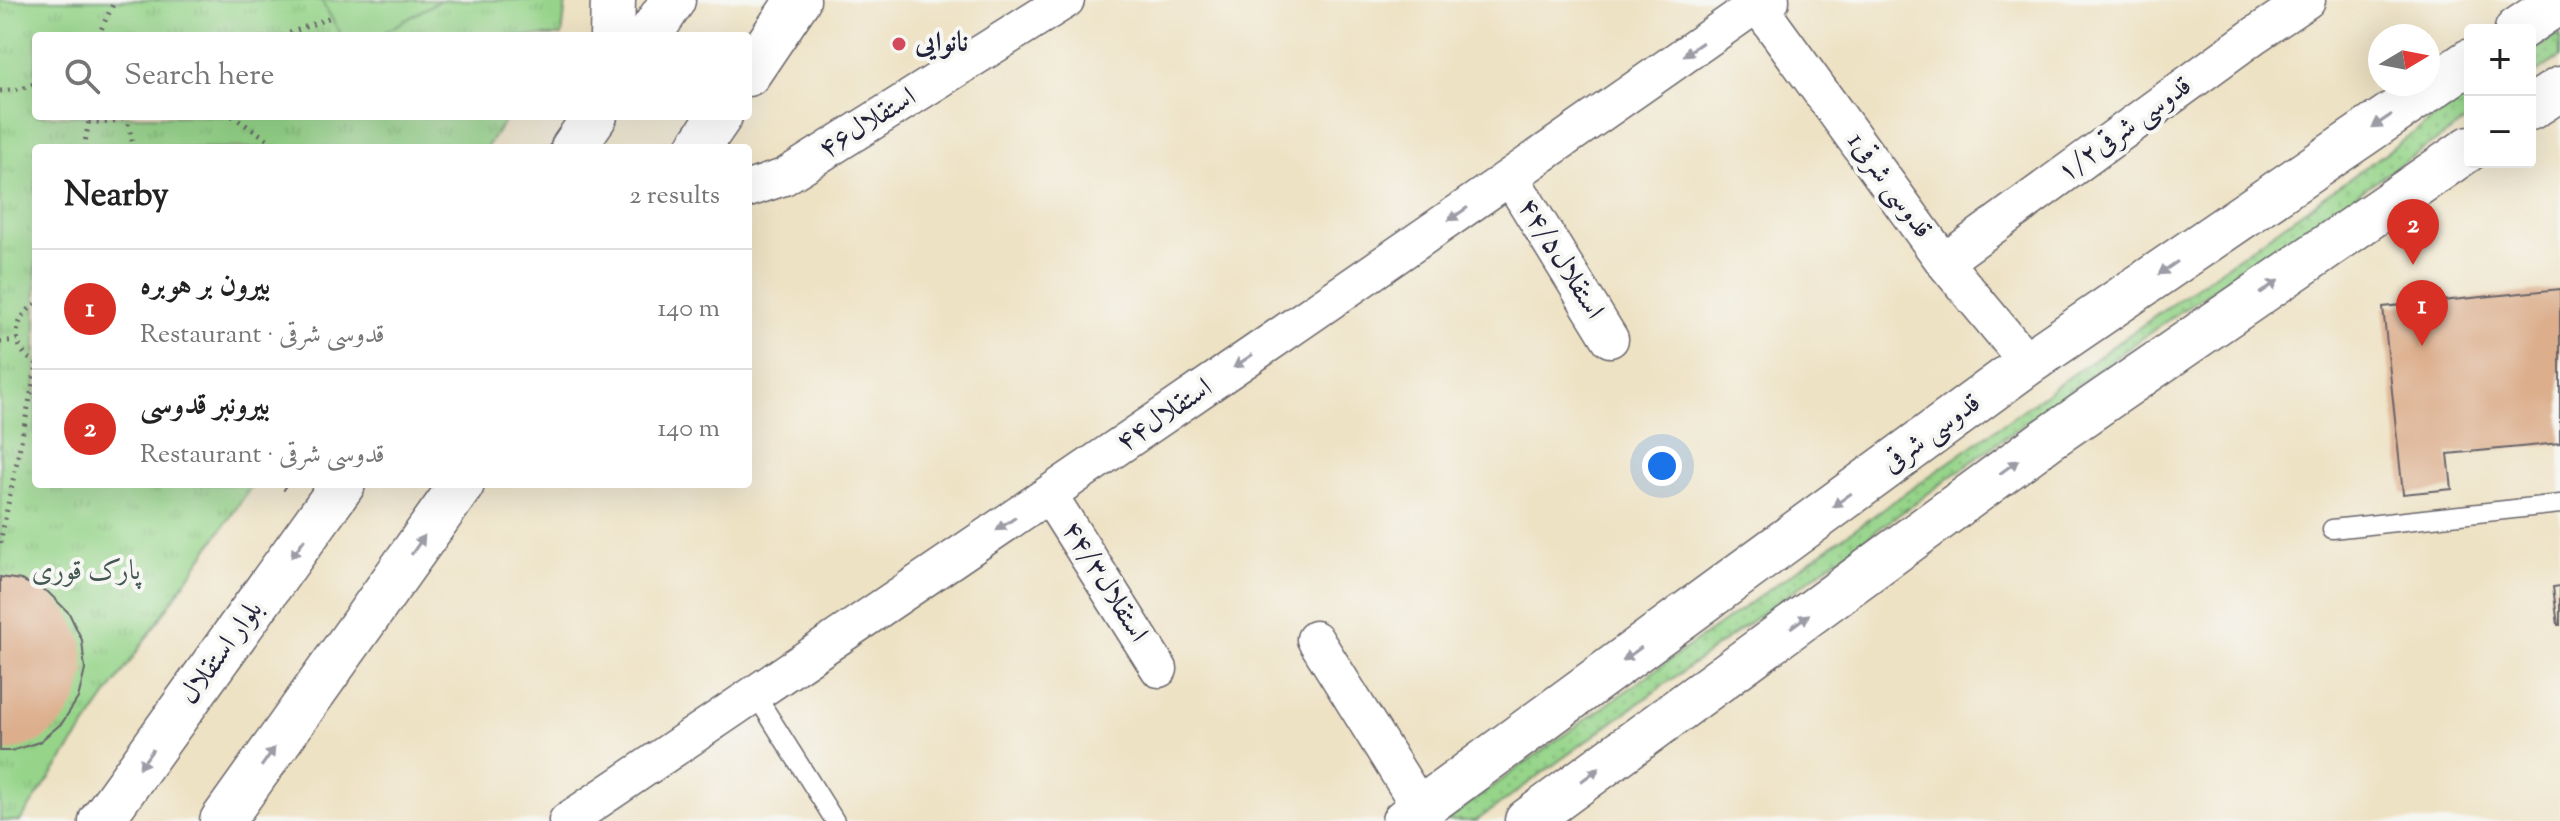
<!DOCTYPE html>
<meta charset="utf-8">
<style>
body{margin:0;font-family:"Sorts Mill Goudy",Amiri,serif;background:#f6f6f6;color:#222}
.controls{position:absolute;right:24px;top:24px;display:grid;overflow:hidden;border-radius:8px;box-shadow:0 8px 32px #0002}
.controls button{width:72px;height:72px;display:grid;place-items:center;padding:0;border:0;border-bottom:2px solid #e0e0e0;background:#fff;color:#222;font:40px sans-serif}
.compass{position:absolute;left:2368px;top:24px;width:72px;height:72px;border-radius:50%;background:#fff;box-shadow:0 8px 32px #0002;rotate:80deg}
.you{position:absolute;left:1662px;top:466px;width:28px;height:28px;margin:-20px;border:6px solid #fff;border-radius:50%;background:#1a73e8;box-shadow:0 0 0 12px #1a73e833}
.badge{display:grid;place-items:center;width:52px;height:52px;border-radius:50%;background:#d93025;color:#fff;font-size:26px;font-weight:700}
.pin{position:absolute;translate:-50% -66px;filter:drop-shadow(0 2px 4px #0008)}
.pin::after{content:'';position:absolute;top:42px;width:28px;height:24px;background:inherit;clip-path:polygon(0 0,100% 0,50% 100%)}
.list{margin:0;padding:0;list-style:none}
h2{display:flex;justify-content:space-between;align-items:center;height:104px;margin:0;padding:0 32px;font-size:34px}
h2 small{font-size:26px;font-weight:400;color:#767676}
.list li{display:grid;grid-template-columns:52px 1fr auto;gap:24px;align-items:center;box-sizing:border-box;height:120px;padding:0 32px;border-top:2px solid #e0e0e0}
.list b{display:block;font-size:30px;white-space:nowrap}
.list p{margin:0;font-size:26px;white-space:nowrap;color:#767676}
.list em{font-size:26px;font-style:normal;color:#767676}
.icon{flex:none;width:44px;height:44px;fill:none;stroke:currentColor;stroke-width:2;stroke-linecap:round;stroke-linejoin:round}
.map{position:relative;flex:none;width:2560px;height:821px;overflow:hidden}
.search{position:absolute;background:#fff;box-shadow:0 8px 32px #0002;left:32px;top:32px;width:720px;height:88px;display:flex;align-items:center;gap:20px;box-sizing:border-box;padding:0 28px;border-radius:8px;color:#767676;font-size:30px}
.panel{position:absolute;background:#fff;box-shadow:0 8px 32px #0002;left:32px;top:144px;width:720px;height:344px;border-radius:8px}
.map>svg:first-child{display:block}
.grass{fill:url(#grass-dots);stroke:#5c7b62;stroke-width:2}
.park{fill:url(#park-tufts);stroke:#5c7b62;stroke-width:2}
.pitch{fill:#95d489;stroke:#5c7b62;stroke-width:2}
.building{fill:#dcae8c}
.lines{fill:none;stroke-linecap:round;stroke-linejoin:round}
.lane-casing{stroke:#69656b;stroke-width:21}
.street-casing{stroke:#69656b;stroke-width:39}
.secondary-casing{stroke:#69656b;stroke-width:47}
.primary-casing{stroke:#69656b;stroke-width:47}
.path{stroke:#69656b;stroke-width:5;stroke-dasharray:2 6;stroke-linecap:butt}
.lane{stroke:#fff;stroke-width:18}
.street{stroke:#fff;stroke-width:36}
.secondary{stroke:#fff;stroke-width:44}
.primary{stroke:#fff;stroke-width:44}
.oneway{fill:#9c9ca7}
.poi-dot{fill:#d1495b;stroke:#f6f6f2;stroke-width:3}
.labels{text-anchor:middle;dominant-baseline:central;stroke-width:8;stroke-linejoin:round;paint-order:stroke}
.poi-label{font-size:28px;font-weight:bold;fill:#22223b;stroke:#f6f6f2;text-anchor:start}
.street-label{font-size:28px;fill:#22223b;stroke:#f6f6f2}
.park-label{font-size:28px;fill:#445752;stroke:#f6f6f2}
</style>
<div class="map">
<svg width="2560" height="821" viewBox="0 0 2560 821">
<defs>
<pattern id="grass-dots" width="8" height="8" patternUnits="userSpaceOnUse" patternTransform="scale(2)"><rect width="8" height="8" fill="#95d489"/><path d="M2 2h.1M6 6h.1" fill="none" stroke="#80b677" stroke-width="1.8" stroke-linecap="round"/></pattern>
<pattern id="park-tufts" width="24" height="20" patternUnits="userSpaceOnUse" patternTransform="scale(2)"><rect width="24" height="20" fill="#95d489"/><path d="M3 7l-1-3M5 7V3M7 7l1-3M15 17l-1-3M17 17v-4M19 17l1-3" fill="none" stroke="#80b677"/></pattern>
</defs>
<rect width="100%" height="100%" fill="#f6f6f2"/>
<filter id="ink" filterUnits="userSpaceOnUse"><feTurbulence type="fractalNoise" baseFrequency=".0125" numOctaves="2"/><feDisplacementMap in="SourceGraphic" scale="16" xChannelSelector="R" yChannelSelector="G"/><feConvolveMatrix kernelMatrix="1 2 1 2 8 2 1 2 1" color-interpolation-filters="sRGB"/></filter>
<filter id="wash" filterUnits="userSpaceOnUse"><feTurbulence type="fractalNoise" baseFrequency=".006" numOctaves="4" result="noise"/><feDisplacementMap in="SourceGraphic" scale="32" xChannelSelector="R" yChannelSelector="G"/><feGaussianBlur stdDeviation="1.8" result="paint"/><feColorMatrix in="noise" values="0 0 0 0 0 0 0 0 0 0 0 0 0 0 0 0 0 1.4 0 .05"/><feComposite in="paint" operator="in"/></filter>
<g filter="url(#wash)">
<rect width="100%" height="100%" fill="#eee2c4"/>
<g class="grass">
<path d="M2560,33V57L2530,77V53Z"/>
<path d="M2470,93V118L2159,326L1476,821H1446L1540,752Z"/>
</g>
<path class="park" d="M0,0H566L562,36H36V116H508L486,148H36V484H253L20,821H0Z"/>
<path class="pitch" d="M321,0H440L378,36H342Z"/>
<g id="blocks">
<g class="building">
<path d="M2560,289V443L2448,454L2452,489L2403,494L2383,307Z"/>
<path d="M0,577L21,580L48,592L69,613L82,640L85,670L78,698L62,723L39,742L11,751H0Z"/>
<path d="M2560,586V625H2558L2553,587Z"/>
</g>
</g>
</g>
<g filter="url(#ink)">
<use href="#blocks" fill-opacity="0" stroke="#69656b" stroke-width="2"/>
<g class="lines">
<defs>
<g id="lane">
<path d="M2332,529L2560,504"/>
<path d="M755,694L835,821"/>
</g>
<g id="street">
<path d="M1511,178L1610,339"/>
<path d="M748,189L784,177L1066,0"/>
<path d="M1944,262L2255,35L2307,0"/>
<path d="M1049,495L1159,669"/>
<path d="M1315,639L1421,809"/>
<path d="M567,821C966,551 1364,281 1757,4L1944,262L2028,363"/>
</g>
<g id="secondary">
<path d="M1755,0L1757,4L1767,0"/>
<path d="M2517,30L2560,1"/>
<path d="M649,36L673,0"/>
<path d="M748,74L798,0"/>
<path d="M2530,108L2560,89"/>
<path d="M573,148L595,116"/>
<path d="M698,148L720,116"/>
<path d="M101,821L343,484"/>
<path d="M222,821L462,484"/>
<path d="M1404,821L2028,363L2470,61"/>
<path d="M1527,821L2045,441L2470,148"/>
</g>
<path id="primary" d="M612,36L613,0"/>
</defs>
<use href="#lane" class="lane-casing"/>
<use href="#street" class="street-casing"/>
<use href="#secondary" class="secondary-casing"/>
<use href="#primary" class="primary-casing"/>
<g class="path">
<path d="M98,36L115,0"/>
<path d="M282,36L331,17"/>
<path d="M0,91L22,89L36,83"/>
<path d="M82,116C97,125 110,124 126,116"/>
<path d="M126,116L134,148"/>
<path d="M232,116L281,148"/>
<path d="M84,148L89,121"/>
<path d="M36,304C12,319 10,349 36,363"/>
<path d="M0,342L17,340"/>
<path d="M277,484L290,492"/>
<path d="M0,543L36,369"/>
</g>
<use href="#lane" class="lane"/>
<use href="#street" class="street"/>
<use href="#secondary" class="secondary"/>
<use href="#primary" class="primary"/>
</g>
<defs><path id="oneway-solid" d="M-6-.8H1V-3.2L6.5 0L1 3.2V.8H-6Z" transform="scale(2)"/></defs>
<g class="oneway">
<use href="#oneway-solid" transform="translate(1693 49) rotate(145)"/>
<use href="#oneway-solid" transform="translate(2382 121) rotate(146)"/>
<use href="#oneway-solid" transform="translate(1458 214) rotate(146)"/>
<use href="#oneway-solid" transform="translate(2168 268) rotate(146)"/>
<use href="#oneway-solid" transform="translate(2269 287) rotate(-35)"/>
<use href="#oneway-solid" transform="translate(1243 361) rotate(146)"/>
<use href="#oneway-solid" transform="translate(2009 467) rotate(-36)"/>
<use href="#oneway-solid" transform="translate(1842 500) rotate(144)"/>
<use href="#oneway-solid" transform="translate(1006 524) rotate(146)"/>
<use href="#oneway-solid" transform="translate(418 545) rotate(-55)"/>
<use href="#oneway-solid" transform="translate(298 548) rotate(126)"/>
<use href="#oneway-solid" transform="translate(1800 621) rotate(-36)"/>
<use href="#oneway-solid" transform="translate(1632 654) rotate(144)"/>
<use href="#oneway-solid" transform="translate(268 757) rotate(-55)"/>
<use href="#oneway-solid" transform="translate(146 759) rotate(126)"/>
<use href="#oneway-solid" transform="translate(1590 775) rotate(-36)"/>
</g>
</g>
<circle class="poi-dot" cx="899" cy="44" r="8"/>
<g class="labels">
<g class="poi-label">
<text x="915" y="44">نانوایی</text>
</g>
<g class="street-label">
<text transform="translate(868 124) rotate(-32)">استقلال۴۶</text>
<text transform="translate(2125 130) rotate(-36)">قدوسی شرقی۱/۲</text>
<text transform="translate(1889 186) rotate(54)">1قدوسی شرقی</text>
<text transform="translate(1560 259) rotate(58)">استقلال۴۴/۵</text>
<text transform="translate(1165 416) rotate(-34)">استقلال۴۴</text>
<text transform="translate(1932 434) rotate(-36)">قدوسی شرقی</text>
<text transform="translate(1104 582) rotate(58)">استقلال۴۴/۳</text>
<text transform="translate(222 653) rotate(-54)">بلوار استقلال</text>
</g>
<g class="park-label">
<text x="86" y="572">پارک قوری</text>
</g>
</g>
</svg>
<div class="controls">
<button>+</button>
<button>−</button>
</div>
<svg class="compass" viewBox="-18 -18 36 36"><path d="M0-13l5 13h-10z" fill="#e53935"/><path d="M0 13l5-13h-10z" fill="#767676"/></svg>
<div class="you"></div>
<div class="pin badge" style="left:2422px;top:346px">1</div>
<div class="pin badge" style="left:2413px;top:265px">2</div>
<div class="search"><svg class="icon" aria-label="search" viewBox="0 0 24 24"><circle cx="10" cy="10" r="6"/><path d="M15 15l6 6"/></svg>Search here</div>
<section class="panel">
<h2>Nearby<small>2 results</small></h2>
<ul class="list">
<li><span class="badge">1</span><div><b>بیرون بر هوبره</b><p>Restaurant · قدوسی شرقی</p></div><em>140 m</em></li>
<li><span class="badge">2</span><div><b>بیرونبر قدوسی</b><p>Restaurant · قدوسی شرقی</p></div><em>140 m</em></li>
</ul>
</section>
</div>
